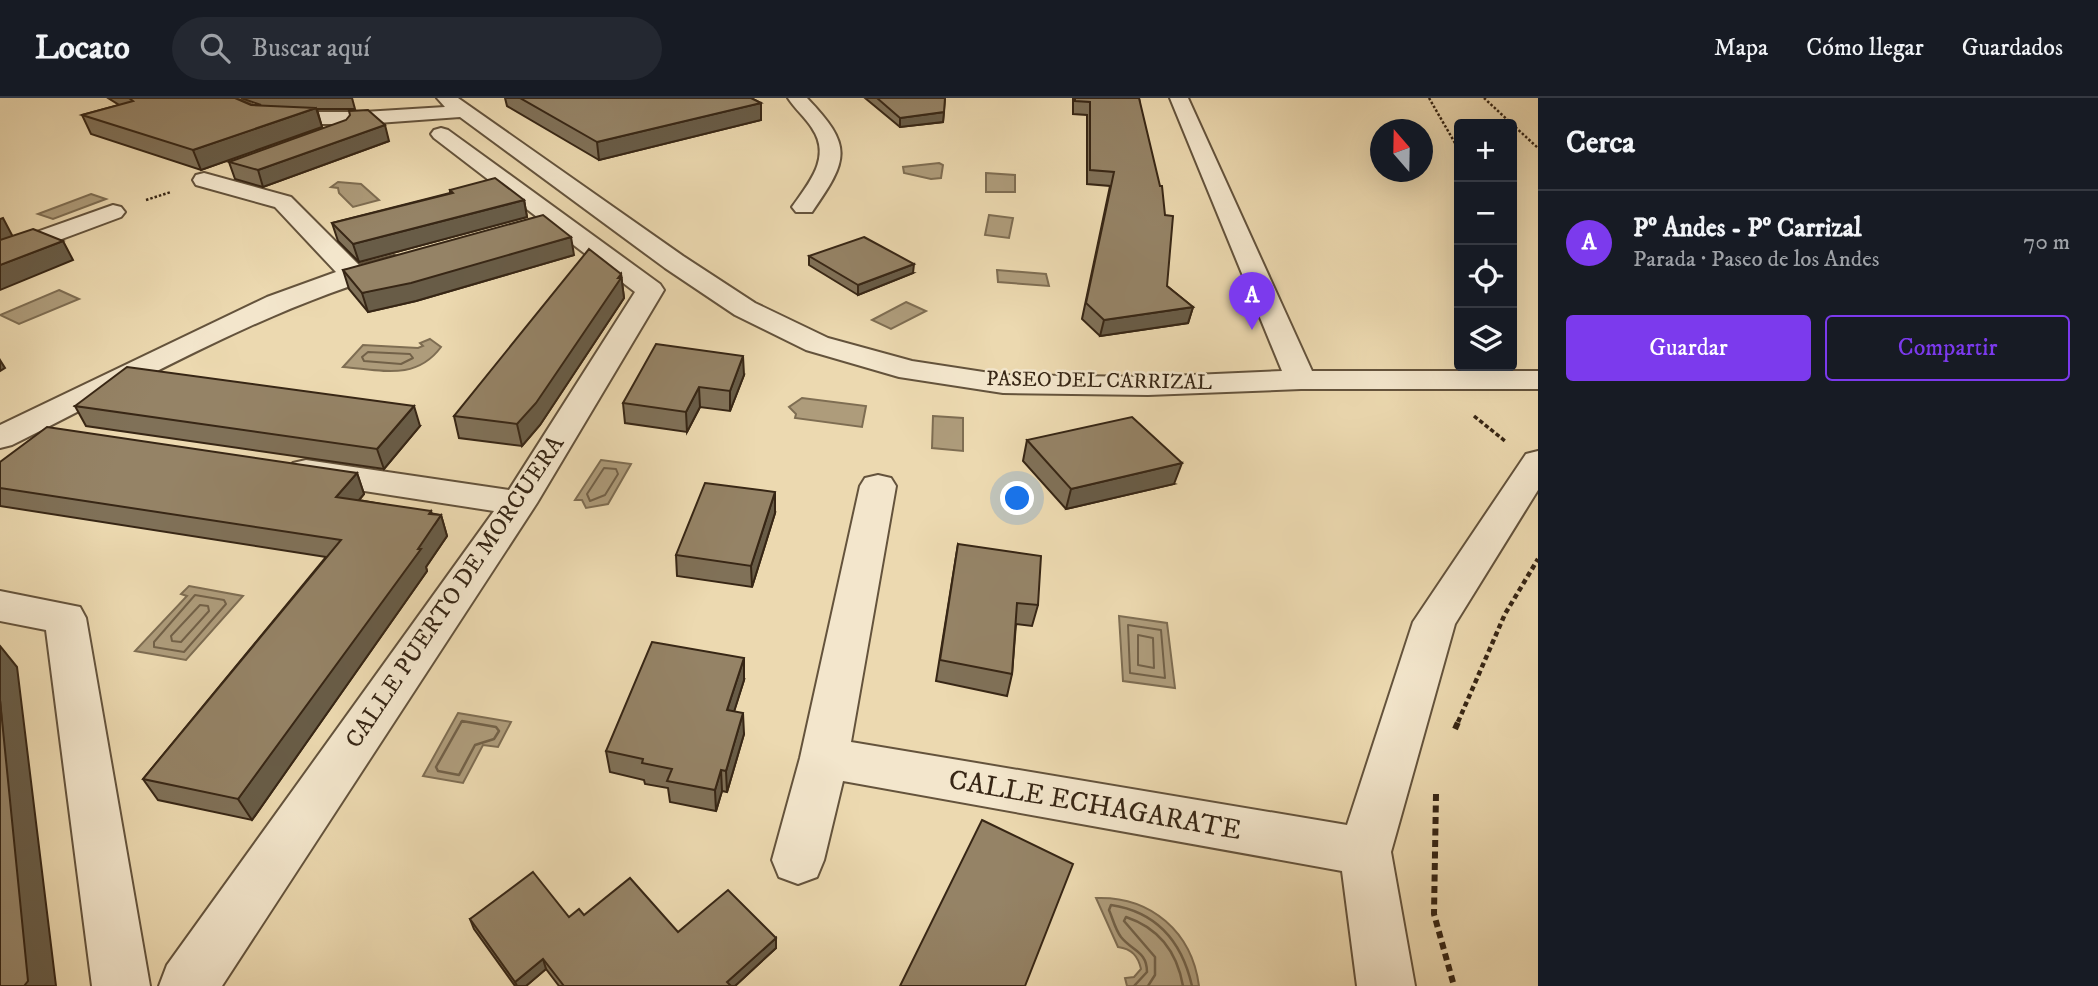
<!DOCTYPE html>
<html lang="es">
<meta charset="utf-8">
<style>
body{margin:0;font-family:"IM FELL DW Pica",serif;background:#242831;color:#f1f3f6}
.controls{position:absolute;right:21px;top:21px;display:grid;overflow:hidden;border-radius:7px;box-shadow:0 7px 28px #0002}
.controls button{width:63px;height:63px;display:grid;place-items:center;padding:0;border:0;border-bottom:2px solid #363941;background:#171b24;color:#f1f3f6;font:35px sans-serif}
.compass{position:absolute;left:1370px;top:21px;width:63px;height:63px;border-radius:50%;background:#171b24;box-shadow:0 7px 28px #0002;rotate:340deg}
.you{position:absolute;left:1018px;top:401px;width:24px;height:24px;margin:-18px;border:5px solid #fff;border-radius:50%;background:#1a73e8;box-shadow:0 0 0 10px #1a73e833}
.badge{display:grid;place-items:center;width:46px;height:46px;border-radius:50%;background:#7c3aed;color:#fff;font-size:23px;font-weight:700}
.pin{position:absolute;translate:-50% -58px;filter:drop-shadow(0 2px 4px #0008)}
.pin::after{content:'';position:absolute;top:37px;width:24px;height:21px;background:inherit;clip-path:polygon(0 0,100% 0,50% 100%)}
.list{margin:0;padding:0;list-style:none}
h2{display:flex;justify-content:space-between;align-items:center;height:91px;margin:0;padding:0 28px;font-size:30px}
h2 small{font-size:23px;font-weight:400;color:#9ea1a6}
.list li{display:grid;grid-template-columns:46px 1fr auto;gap:21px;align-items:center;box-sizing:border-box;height:105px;padding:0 28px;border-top:2px solid #363941}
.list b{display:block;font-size:26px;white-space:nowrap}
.list p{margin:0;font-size:23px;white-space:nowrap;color:#9ea1a6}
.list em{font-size:23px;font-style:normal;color:#9ea1a6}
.actions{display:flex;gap:14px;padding:21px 28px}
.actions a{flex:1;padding:16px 0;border:2px solid #7c3aed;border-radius:7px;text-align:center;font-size:24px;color:#7c3aed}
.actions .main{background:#7c3aed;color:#fff}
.icon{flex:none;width:38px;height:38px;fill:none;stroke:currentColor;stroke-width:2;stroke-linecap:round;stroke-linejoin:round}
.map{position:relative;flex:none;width:1538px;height:888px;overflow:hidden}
header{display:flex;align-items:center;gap:42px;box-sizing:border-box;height:98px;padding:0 35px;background:#171b24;border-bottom:2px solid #363941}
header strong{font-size:33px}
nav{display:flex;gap:38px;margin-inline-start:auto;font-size:24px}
.search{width:490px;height:63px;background:#242831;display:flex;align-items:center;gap:18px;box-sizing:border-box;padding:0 24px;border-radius:38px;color:#9ea1a6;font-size:26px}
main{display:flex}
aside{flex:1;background:#171b24}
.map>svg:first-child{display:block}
.water{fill:#ae9c7b;stroke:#7e6d52;stroke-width:2}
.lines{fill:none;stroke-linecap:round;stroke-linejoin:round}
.shore-far1{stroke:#726148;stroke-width:2}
.shore{stroke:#726148;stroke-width:2.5}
.minor-casing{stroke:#64533c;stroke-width:4}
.path-far3{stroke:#372615;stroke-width:2.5;stroke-dasharray:2.5 2;stroke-linecap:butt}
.path-far2{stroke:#372615;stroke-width:3.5;stroke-dasharray:4.5 2.5;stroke-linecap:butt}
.path-far1{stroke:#372615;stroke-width:4.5;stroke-dasharray:5 3.5;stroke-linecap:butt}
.path{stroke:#372615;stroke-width:6;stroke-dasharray:7 4.5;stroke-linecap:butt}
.minor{fill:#f3e6cc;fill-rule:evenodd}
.wall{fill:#807158;stroke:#372615;stroke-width:2}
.shaded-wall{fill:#685c47;stroke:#372615;stroke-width:2}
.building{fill:#958366;stroke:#372615;stroke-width:2}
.labels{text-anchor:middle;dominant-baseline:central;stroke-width:5;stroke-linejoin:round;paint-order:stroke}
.far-street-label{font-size:21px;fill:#372615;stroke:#f3e6cc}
.street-label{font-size:24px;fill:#372615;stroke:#f3e6cc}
.near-street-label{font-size:28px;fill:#372615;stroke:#f3e6cc}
</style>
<header>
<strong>Locato</strong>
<div class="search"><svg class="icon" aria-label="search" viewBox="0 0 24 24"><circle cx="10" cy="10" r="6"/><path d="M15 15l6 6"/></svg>Buscar aquí</div>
<nav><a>Mapa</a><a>Cómo llegar</a><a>Guardados</a></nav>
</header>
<main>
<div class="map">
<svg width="1538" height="888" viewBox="0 0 1538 888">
<rect width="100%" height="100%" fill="#ecd9b0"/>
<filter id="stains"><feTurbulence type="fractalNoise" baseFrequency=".00286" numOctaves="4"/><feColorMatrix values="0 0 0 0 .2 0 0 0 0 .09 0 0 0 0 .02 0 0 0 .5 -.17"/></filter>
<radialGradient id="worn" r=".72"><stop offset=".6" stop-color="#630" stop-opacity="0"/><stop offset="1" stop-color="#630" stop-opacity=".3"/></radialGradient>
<g class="water">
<path d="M939,65L943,67L941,80L931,81L904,75L903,69Z"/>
<path d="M986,75L1015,77V94H986Z"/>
<path d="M338,84L361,86L379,102L353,109L339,95L338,90L331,89Z"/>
<path d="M91,96L106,101L53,121L38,116Z"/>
<path d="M989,117L1013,120L1009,140L985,137Z"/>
<path d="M997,172L1046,176L1049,188L998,184Z"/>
<path d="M59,192L79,201L19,226L0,217Z"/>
<path d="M906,204L926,213L891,231L872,222Z"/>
<path d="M430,241L441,249C416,283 381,272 343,269L363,247L418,250L423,248L420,245Z"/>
<path d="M802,300L866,308L862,329L795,320L796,316L789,309Z"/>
<path d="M933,318L963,320V353L932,350Z"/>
<path d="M601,362L631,366L608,406L586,410L582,402H575Z"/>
<path d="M189,488L243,498L186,562L135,553L187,498L181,496Z"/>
<path d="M1119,518L1167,525L1175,590L1123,583Z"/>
<path d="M458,615L511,624L498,649L483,647L463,685L423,678Z"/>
<path d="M1096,800C1151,798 1192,834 1199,888H1127L1125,880L1134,879L1141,871C1138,858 1132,851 1118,849Z"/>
</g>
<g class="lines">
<g class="shore-far1">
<path d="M368,254L410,256L413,260L401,266L364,263L362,259Z"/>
<path d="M604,370L616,371L618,376L605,397L590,403L587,396Z"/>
<path d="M195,497L224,502L226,506L184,554L154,549V544Z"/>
<path d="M200,507L208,508L209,513L181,544L172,543L171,538Z"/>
<path d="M1128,527L1161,532L1165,580L1130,575Z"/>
<path d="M1138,537L1153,540L1154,570L1138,567Z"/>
<path d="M461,624H469"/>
</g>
<g class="shore">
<path d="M462,623L496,629L499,633L494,641L475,647L459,677L438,673L436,669Z"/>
<path d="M1134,888L1147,874C1147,853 1132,853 1121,839C1115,831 1113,821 1109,812L1111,807C1157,814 1182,844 1192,888"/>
<path d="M1148,888L1155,877V859L1124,823L1126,819C1159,830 1177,854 1183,888"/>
</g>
<defs>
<g id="minor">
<path d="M220,0C246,0 247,7 270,14H364L445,9L437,0H458L683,158L755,205L828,240L912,263L1003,277L1148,279L1282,273L1170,0H1188L1312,273H1538V291H1301L1148,297L1003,295L899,279L806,252L735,217L665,170L460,19L364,26H269L243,18Z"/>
<path d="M788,0H807C853,48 849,61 812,114H796L792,109C809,85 832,59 812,30C805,19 795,11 788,0Z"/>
<path d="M441,30L448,32L660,186L664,192L537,405L222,888H159L167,867L494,413L306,384L293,381L288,373L293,365L306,362L509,392L635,194L434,40L431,36L434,32Z"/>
<path d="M204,75L291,99L359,167L394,158L403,160L407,166L403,172C268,208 138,285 12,347L0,350V327L267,199L336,174L275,109L196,87L193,82L196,77Z"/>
<path d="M113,107L121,109L125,114L121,119L0,164V147Z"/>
<path d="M1538,353V392L1455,526L1391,754L1415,888H1357L1342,773L843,683L824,762L817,779L798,786L779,779L772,762L800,660L860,388L865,380L878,377L891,380L896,388L851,644L1347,727L1413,524L1526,356Z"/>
<path d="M0,493L80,509L86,520L150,888H92L46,532L0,523Z"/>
</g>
</defs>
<use href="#minor" class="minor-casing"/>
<g class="path-far3">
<path d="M1429,0L1459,52"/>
<path d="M1484,0L1512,26"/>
<path d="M1512,26L1538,50"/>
<path d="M146,102L171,94"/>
</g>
<path class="path-far2" d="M1474,318L1505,343"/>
<path class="path-far1" d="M1458,624L1505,516L1538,461"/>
<g class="path">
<path d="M1455,631L1459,622"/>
<path d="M1436,696L1434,816L1454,888"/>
</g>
<use href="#minor" class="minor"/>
</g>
<g class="wall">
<path d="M108,0H235L251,7H261L241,0H352L355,11H317L322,29L201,72L91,36L82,17L119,7Z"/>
<path d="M505,0H751L761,5V22L599,62L507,8Z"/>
<path d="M865,0H945L943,24L900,29Z"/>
<path d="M1073,0H1139L1167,188L1193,209L1188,225L1100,238L1082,221L1110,88L1087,86V17L1073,16Z"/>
<path d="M389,43L263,89L235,81L229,64Z"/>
<path d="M450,92L524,102L527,119L359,164L338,143L332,125L450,95Z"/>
<path d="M574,157L416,203L368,214L349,191L343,172Z"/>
<path d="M809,158L913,175L858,197L809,167Z"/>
<path d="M621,176L624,200L540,327L522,348L459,340L454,318Z"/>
<path d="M744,277L730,313L700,309L687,334L625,325L623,305Z"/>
<path d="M75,308L420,328L384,371L86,328Z"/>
<path d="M1027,342L1174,386L1066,411L1023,363Z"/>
<path d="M0,364L357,375L364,396L359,402L441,417L447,438L426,469L427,473L252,722L158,702L143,681L326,459L0,408Z"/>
<path d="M775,415L752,489L677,478L676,457Z"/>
<path d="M958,446L1038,507L1032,528L1016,526L1012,576L1007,598L936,583Z"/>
<path d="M744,582L734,613L744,636L727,694L722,693L716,713L670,704L668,690L645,686L644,682L610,674L606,653Z"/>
<path d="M584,817L678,834L776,840V850L735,888H559L546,871L526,888H515L474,831L470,821L569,819Z"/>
</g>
<g class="shaded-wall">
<path d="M761,5V22L599,62L597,44Z"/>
<path d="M316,10L322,29L201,72L193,52Z"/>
<path d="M944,14L943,24L900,29V20Z"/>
<path d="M385,27L389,43L263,89L258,72Z"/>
<path d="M524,102L527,119L359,164L353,146Z"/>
<path d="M3,120L13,139L0,145V121Z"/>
<path d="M571,139L574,157L416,203L368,214L362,195Z"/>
<path d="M63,143L73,162L0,192V167Z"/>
<path d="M914,166L913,175L858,197V187Z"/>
<path d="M621,176L624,200L540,327L522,348L517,326Z"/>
<path d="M1193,209L1188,225L1100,238L1104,222Z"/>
<path d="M743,258L744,277L730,313V293Z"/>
<path d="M0,262L5,270L0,273Z"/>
<path d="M699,289L700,309L687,334L686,314Z"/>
<path d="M414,308L420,328L384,371L377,351Z"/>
<path d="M1182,365L1174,386L1066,411L1071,391Z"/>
<path d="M357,375L364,396L344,420L336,399Z"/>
<path d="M775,394V415L752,489L751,468Z"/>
<path d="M431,413L435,426L441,417L447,438L426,469L427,473L252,722L238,701L418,451L429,416Z"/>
<path d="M0,548L17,569L56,888H24L0,602Z"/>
<path d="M744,560V582L728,633L727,612Z"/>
<path d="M743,615L744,636L727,694L726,673Z"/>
<path d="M721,672L722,693L716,713L715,692Z"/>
<path d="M776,840V850L735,888H728L727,884Z"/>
<path d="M543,861L546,871L526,888H517L515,884Z"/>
</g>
<g class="building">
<path d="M129,0H235L251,7L316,10L193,52L82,17L133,3Z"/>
<path d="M520,0H751L761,5L597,44Z"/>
<path d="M877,0H945L944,14L900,20Z"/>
<path d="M1075,0H1139L1160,88H1162L1165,117L1173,118L1167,188L1193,209L1104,222L1086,205L1114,74L1090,72V4L1075,3Z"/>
<path d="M368,12L385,27L258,72L229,64L346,22L350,17L349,13Z"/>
<path d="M495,80L524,102L353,146L332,125L453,95L450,92Z"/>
<path d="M543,117L571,139L411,185L362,195L343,172Z"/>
<path d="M33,131L63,143L0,167V142Z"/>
<path d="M864,139L914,166L858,187L809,158Z"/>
<path d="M589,151L621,176L618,180H621L536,305L517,326L454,318Z"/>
<path d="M656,246L743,258L730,293L699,289L686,314L623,305Z"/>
<path d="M127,269L414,308L377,351L75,308Z"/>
<path d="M1132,319L1182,365L1071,391L1027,342Z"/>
<path d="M47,329L357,375L336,399L431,413L429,416L441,417L418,451H421L238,701L143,681L341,442L0,390V364Z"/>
<path d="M705,385L775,394L751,468L676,457Z"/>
<path d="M958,446L1041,458L1038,507L1017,505L1012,576L940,562Z"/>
<path d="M652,544L744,560L727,612L743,615L726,673L721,672L715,692L667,683L672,671L642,665L643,661L606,653Z"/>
<path d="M0,602L28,883L24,888H0Z"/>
<path d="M982,722L1073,766L1025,888H900Z"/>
<path d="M533,774L569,819L579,811L584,817L630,780L678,834L728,792L776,840L727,884L731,888H564L543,861L515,884L470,821Z"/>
</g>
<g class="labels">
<g class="far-street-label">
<text transform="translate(1099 283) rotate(1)">PASEO DEL CARRIZAL</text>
</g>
<g class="street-label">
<text transform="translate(455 494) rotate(-56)">CALLE PUERTO DE MORCUERA</text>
</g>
<g class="near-street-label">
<text transform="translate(1095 707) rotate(10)">CALLE ECHAGARATE</text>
</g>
</g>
<rect width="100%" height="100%" filter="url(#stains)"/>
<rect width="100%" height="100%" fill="url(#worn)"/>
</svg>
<div class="controls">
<button>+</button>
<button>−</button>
<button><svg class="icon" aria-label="locate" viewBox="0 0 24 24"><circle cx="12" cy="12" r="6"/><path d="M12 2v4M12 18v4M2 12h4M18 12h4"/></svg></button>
<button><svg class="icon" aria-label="layers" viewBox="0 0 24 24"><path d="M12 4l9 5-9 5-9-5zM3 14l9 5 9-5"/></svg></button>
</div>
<svg class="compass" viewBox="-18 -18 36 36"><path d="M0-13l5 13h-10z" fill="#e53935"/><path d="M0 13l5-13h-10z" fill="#9ea1a6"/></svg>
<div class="you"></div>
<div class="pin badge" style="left:1252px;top:232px">A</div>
</div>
<aside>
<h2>Cerca<small></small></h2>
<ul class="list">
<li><span class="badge">A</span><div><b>Pº Andes - Pº Carrizal</b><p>Parada · Paseo de los Andes</p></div><em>70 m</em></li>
</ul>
<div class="actions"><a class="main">Guardar</a><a>Compartir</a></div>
</aside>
</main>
